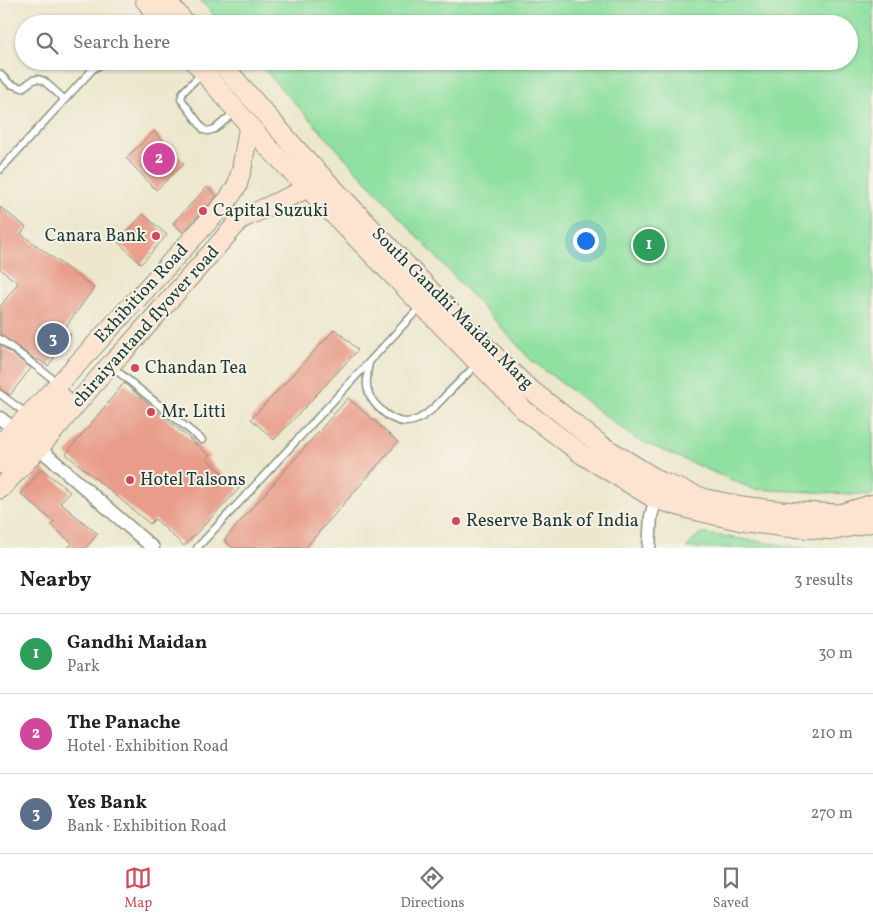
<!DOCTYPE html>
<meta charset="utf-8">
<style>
body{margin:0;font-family:Vollkorn,serif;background:#f6f6f6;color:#202124}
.you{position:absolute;left:585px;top:240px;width:18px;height:18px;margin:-12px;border:4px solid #fff;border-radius:50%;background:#1a73e8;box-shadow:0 0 0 8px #1a73e833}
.badge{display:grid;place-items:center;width:32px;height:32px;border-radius:50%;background:#d1495b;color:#fff;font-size:16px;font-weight:700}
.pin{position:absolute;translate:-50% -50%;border:2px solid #fff;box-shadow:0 1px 5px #0006}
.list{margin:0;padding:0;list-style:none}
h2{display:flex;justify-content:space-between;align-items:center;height:65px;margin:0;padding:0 20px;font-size:21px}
h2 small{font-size:16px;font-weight:400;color:#757577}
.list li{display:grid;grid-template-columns:32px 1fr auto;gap:15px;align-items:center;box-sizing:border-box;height:80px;padding:0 20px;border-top:1px solid #e0e0e0}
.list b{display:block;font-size:19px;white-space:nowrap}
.list p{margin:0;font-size:16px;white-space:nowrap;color:#757577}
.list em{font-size:16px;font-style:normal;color:#757577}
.icon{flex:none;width:28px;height:28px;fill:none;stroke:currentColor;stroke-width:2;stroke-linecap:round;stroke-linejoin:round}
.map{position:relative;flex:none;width:873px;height:548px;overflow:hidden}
.search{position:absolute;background:#fff;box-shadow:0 1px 4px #0004;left:15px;right:15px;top:15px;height:55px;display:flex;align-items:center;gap:12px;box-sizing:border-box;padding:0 18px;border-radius:28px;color:#757577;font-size:19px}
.sheet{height:305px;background:#fff}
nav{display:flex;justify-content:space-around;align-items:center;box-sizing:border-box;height:70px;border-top:1px solid #e0e0e0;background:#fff;font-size:14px;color:#757577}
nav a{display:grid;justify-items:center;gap:2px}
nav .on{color:#d1495b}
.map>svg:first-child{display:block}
.green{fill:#8fe0a1;stroke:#578e6a}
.building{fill:#e89c89}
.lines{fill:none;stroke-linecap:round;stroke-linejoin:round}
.service-casing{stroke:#869280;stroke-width:9}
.minor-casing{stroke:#869280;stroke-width:15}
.secondary-casing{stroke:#869280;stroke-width:21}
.service{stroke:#fff;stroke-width:6}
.minor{stroke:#fff;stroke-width:12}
.secondary{stroke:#fde4d0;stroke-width:19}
.poi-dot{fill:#d1495b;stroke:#f7f3e8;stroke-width:2}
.labels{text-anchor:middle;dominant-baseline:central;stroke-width:4;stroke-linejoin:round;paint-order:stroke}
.poi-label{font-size:18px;fill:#1f3d34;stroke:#f7f3e8;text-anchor:start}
.street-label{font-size:18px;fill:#1f3d34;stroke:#f7f3e8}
</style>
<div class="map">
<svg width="873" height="548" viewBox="0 0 873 548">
<rect width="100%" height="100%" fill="#f7f3e8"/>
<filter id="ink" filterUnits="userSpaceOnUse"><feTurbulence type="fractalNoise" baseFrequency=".02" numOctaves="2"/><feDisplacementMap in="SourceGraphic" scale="10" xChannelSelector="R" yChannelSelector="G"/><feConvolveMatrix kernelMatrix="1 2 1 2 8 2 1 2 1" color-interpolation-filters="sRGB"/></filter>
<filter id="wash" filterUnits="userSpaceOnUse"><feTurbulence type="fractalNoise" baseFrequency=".0096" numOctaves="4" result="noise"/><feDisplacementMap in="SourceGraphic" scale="20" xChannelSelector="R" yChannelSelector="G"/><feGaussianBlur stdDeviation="1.12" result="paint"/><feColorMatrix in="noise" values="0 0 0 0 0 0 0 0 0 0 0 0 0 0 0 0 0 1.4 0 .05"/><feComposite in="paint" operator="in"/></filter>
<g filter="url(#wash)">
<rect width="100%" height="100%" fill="#ede7cd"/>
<g class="green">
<path d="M200,0H873V494L870,495L753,489L636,439L531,360L256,61H849V24H222Z"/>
<path d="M700,533L804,548H686Z"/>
</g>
<g id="blocks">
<g class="building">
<path d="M154,131L184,164L156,190L126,158Z"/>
<path d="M207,187L217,196L183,232L173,223Z"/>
<path d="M0,207L26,227L21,234L94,288L64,329L71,335L48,366L38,359L37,361L0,334V307L18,283L0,269Z"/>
<path d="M143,214L167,235L141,264L118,242Z"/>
<path d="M335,329L358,350L274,440L251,419Z"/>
<path d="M0,345L31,368L10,395L0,389Z"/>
<path d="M124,383L210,456L207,459L239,489L184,546L155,519L150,524L66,454Z"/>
<path d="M348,398L398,442L305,548H233L224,540Z"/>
<path d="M42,469L70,492L60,503L98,534L85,548H68L72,543L51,525L54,522L21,494Z"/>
</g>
</g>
</g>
<g filter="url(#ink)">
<use href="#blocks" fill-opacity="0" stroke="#869280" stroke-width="1"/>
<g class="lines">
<defs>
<g id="service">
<path d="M138,24L151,10"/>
<path d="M93,69L107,61"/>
<path d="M202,73L183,92L181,99L204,130L208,131L215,129L236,111"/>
<path d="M0,74L10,84L22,88L33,80L38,79L44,81L64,99"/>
<path d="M0,170L93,69L97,61"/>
<path d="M0,339L57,382"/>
<path d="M369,363C365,383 365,395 380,409C407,436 427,416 447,394C457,384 467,374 477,364"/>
<path d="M111,366L202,440"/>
<path d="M0,394L27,414"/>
<path d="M197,548L420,307"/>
</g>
<g id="minor">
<path d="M0,418L14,429"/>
<path d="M39,448L153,548"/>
<path d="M649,548L651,516L658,492"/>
</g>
<g id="secondary">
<path d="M145,0L163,24"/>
<path d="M166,0L186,24"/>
<path d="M194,61L267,146L524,410L583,455L655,499L689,509L746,522L785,527L835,530L873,522"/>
<path d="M219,61L297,150L470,332L526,386L601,445L661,482L706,499L742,506L781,511L840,514L873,504"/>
<path d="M0,444L59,384L227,201L237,186L242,168L249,125"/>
<path d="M0,464L63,398"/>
<path d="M0,489L39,448L110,365L127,348L241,219L308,188L305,178"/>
</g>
</defs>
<use href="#service" class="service-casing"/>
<use href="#minor" class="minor-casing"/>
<use href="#secondary" class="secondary-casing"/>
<use href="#service" class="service"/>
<use href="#minor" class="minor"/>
<use href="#secondary" class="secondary"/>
</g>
</g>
<g class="poi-dot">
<circle cx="203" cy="211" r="5"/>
<circle cx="156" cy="236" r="5"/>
<circle cx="135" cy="368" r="5"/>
<circle cx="151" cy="412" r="5"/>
<circle cx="130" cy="480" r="5"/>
<circle cx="456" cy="521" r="5"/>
</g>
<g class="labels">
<g class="poi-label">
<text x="213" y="211">Capital Suzuki</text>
<text x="146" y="236" text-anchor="end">Canara Bank</text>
<text x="145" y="368">Chandan Tea</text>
<text x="161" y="412">Mr. Litti</text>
<text x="140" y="480">Hotel Talsons</text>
<text x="466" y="521">Reserve Bank of India</text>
</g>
<g class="street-label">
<text transform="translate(142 294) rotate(-47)">Exhibition Road</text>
<text transform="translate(452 309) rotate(45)">South Gandhi Maidan Marg</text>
<text transform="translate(146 327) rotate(-48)">chiraiyantand flyover road</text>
</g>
</g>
</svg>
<div class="you"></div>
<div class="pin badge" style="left:649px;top:245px;background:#2e9e5b">1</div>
<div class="pin badge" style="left:159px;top:159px;background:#d1479c">2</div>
<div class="pin badge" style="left:53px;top:339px;background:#5c6f8a">3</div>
<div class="search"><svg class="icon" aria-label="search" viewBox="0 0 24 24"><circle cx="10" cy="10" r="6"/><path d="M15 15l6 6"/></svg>Search here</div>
</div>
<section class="sheet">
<h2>Nearby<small>3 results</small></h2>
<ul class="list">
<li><span class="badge" style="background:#2e9e5b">1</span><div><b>Gandhi Maidan</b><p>Park</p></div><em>30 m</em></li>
<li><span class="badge" style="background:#d1479c">2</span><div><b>The Panache</b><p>Hotel · Exhibition Road</p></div><em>210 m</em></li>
<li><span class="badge" style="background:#5c6f8a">3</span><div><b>Yes Bank</b><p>Bank · Exhibition Road</p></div><em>270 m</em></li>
</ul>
</section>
<nav>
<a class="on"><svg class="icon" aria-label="map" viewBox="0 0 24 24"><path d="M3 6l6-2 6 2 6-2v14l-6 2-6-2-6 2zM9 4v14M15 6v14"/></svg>Map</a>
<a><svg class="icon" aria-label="directions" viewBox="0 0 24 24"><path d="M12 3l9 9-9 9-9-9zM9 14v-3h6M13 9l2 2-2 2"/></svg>Directions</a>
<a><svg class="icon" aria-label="saved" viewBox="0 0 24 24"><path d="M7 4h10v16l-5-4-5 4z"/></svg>Saved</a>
</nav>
